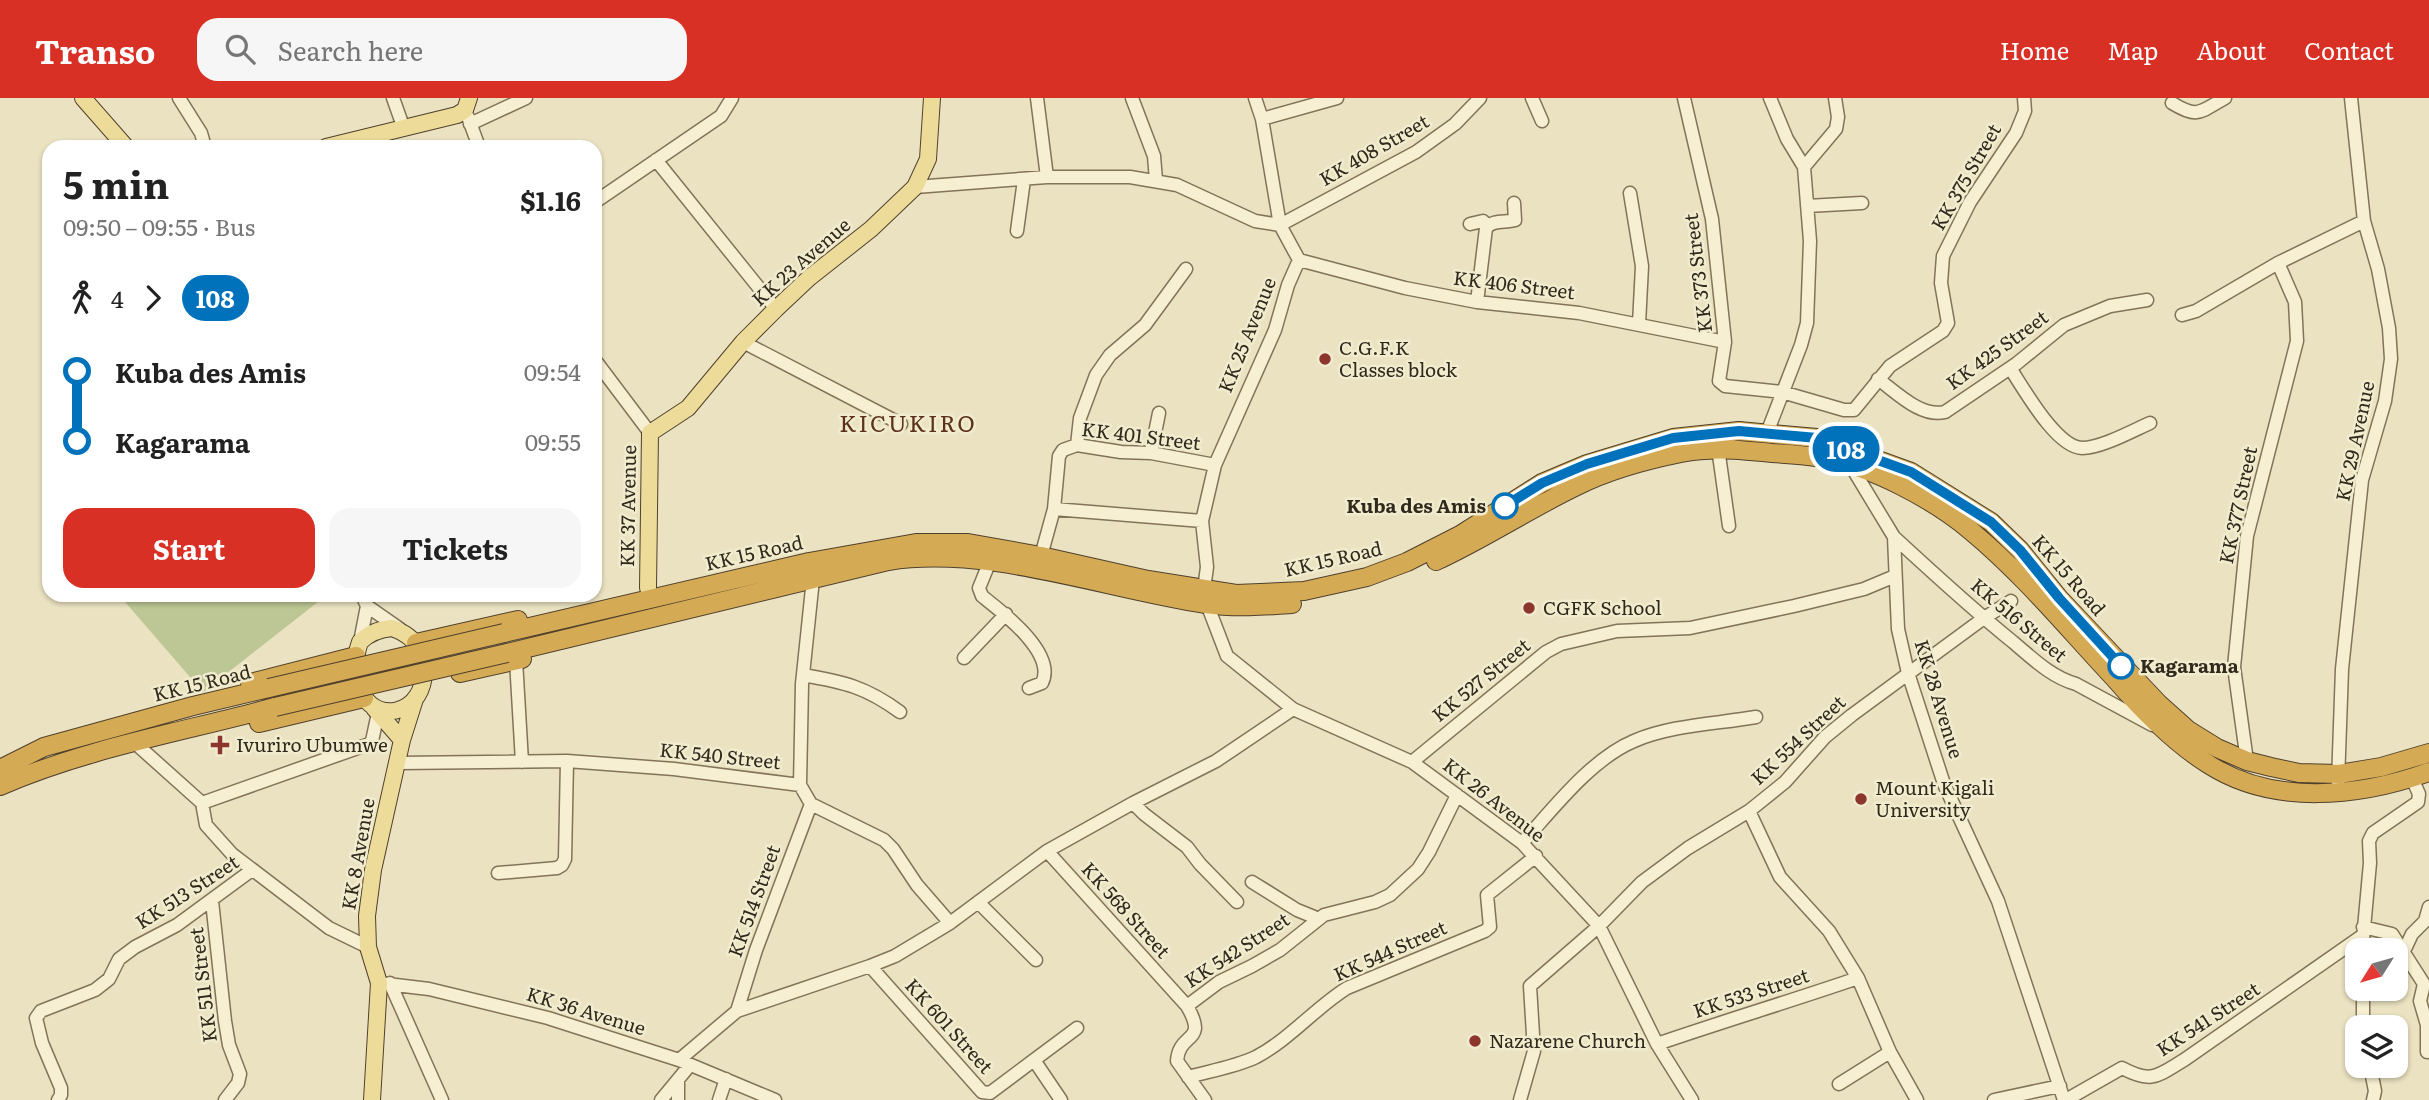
<!DOCTYPE html>
<meta charset="utf-8">
<style>
:root{--surface:#fff;--page:#f6f6f6;--text:#222;--muted:#767676;--accent:#d93025}
body{margin:0;font-family:Literata,serif;background:var(--page);color:var(--text);height:100vh;display:flex;flex-direction:column;font-size:26px;white-space:nowrap}
*{box-sizing:border-box;margin:0}
p{font-size:23px;color:var(--muted)}
.icon{flex:none;width:38px;height:38px;fill:none;stroke:currentColor;stroke-width:2;stroke-linecap:round;stroke-linejoin:round}
.map{position:relative;flex:1;overflow:hidden}
.details{position:absolute;left:42px;top:42px;width:560px;height:462px;display:flex;flex-direction:column;background:var(--surface);border-radius:21px;box-shadow:0 2px 5px #0004}
.details>*{flex:none}
.badge{padding:0 14px;border-radius:23px;font-size:24px;line-height:46px}
.needle{width:46px;rotate:233deg}
.tools{position:absolute;left:2345px;top:840px;display:grid;gap:14px}
.tools a{display:grid;place-items:center;width:63px;height:63px;border-radius:14px;background:var(--surface);box-shadow:0 2px 5px #0004;font-size:35px}
.map>.badge{position:absolute;translate:-50% -50%;box-shadow:0 0 0 4px #fff}
.legs{display:flex;align-items:center;gap:10px;height:77px;padding:0 21px;font-size:23px}
.legs p{margin-inline-start:auto}
.overview{display:flex;align-items:center;justify-content:space-between;height:119px;padding:0 21px}
h1{font-size:38px;font-weight:700;line-height:52px}
.action{display:flex;gap:14px;margin-top:auto;padding:14px 21px}
.action a{flex:1;height:80px;border-radius:21px;background:var(--accent);color:#fff;font-size:28px;font-weight:700;line-height:80px;text-align:center}
.action a+a{background:var(--page);color:var(--text)}
ul{padding:0 21px;list-style:none}
li{display:flex;align-items:center;gap:24px;height:70px;font-size:26px}
li i{display:grid;place-items:center;width:10px;height:100%;margin:0 9px;background:currentColor}
li i::after{content:'';width:18px;height:18px;margin:-9px;border:5px solid;border-radius:50%;background:var(--surface)}
li p{margin-inline-start:auto}
li:first-child i{background:linear-gradient(#0000 50%,currentColor 0)}
li:last-child i{background:linear-gradient(currentColor 50%,#0000 0)}
header{display:flex;align-items:center;gap:42px;box-sizing:border-box;height:98px;padding:0 35px;background:var(--accent);color:#fff}
header strong{font-size:33px}
nav{display:flex;gap:38px;margin-inline-start:auto;font-size:24px}
.search{width:490px;height:63px;background:var(--page);display:flex;align-items:center;gap:18px;box-sizing:border-box;padding:0 24px;border-radius:21px;color:var(--muted);font-size:26px}
.map>svg:first-child{display:block}
.green{fill:#bcc795}
.lines{fill:none;stroke-linecap:round;stroke-linejoin:round}
.minor-casing{stroke:#827359;stroke-width:15}
.major-casing{stroke:#50412d;stroke-width:18}
.highway-casing{stroke:#50412d;stroke-width:20}
.minor{stroke:#f6efd2;stroke-width:12}
.major{stroke:#ecdb99;stroke-width:16}
.highway{stroke:#d5aa55;stroke-width:18}
.highway-bridge-casing{stroke:#50412d;stroke-width:20;stroke-linecap:butt}
.highway-bridge{stroke:#d5aa55;stroke-width:18}
.line-1-casing{stroke:#fff;stroke-width:16}
.line-1{stroke:#0072bc;stroke-width:10}
.poi-dot{fill:#8d362d;stroke:#f2eccf;stroke-width:2.5}
.stop-1-dot{fill:#fff;stroke:#0072bc;stroke-width:3.5}
.labels{text-anchor:middle;stroke-width:5;stroke-linejoin:round;paint-order:stroke}
.street-label{font-size:19px;fill:#32291d;stroke:#f2eccf}
.poi-label{font-size:19px;fill:#32291d;stroke:#f2eccf;text-anchor:start}
.stop-label{font-size:19px;font-weight:bold;fill:#32291d;stroke:#f2eccf;text-anchor:end}
.quarter-label{font-size:23px;letter-spacing:2px;fill:#5c321f;stroke:#f2eccf}
</style>
<header>
<strong>Transo</strong>
<div class="search"><svg class="icon" aria-label="search" viewBox="0 0 24 24"><circle cx="10" cy="10" r="6"/><path d="M15 15l6 6"/></svg>Search here</div>
<nav><a>Home</a><a>Map</a><a>About</a><a>Contact</a></nav>
</header>
<div class="map">
<svg width="2429" height="1002" viewBox="0 0 2429 1002">
<rect width="100%" height="100%" fill="#eae2c0"/>
<path class="green" d="M 119,497 L 320,497 L 323,500 L 203,594 Z"/>
<g class="lines">
<defs>
<path id="minor" d="M 179,0 L 201,35 L 205,49
M 393,0 L 404,31
M 1037,0 L 1047,79
M 1132,0 L 1154,58 L 1156,82
M 1532,0 L 1542,23
M 1684,0 L 1712,121 L 1725,244 L 1719,283 L 1725,288 L 1782,294 L 1844,312 L 1854,312 L 1890,268 L 1943,233 L 1948,225 L 1941,185 L 1943,158 L 1970,104 L 2016,35 L 2025,13 L 2024,0
M 1770,0 L 1787,41 L 1804,69
M 2172,5 C 2198,21 2200,14 2225,0
M 468,19 L 479,49
M 1262,21 L 1337,0
M 470,26 L 526,0
M 656,62 L 776,211
M 915,89 L 1047,79 L 1130,79 L 1177,87 L 1255,123 L 1280,127 L 1416,54 L 1455,26 L 1480,0
M 1630,95 L 1642,168 L 1639,226
M 595,104 L 721,18 L 732,0
M 1807,108 L 1862,105
M 1470,126 L 1483,123 L 1487,128
M 1017,133 L 1024,82
M 1299,162 L 1405,190 L 1477,204 L 1579,215 L 1725,244
M 1477,204 L 1486,130 C 1494,121 1505,125 1515,122 L 1514,105
M 2182,217 L 2196,213 L 2278,165 L 2364,123
M 743,244 L 901,326
M 595,262 L 650,335
M 2010,270 C 2024,291 2056,349 2082,350 C 2101,350 2132,333 2150,325
M 1878,281 C 1896,294 1921,320 1945,314 L 2016,266 L 2064,227 L 2110,208 L 2147,202
M 1767,335 L 1801,247 L 1807,225 L 1810,143 L 1804,69 L 1836,31 L 1838,19 L 1835,0
M 1077,347 L 1080,320 L 1096,277 L 1110,257 L 1145,227 L 1186,171
M 1718,350 L 1729,428
M 1151,355 L 1159,315
M 1851,368 L 1894,439 L 1898,531 L 1908,575 L 1944,686 L 1998,803 L 2064,1002
M 1054,411 L 1202,423
M 1894,439 C 1933,475 1972,511 2013,544 C 2032,560 2051,579 2076,586 L 2152,627
M 1041,458 L 1054,411 L 1059,358 L 1063,352 L 1077,347 L 1121,354 L 1151,355 L 1215,367
M 990,463 L 979,490 L 982,498 C 1002,514 1057,555 1042,585 L 1029,590
M 1204,491 L 1207,469 L 1202,423 L 1215,367 L 1275,232 L 1288,187 L 1299,162 L 1280,127 L 1262,21 L 1255,0
M 362,497 L 367,508 L 400,531
M 1207,506 L 1227,558 L 1293,611 L 1412,664 L 1522,745 L 1599,828 L 1657,946 L 1692,1002
M 360,544 L 367,508
M 964,560 L 1006,516
M 516,562 L 522,664
M 803,577 C 844,584 866,589 900,614
M 135,645 L 202,705 L 369,646 L 372,643 L 378,615
M 2247,663 L 2234,569 L 2247,438 L 2297,243 L 2295,204 L 2278,165
M 1412,664 L 1546,554 L 1561,546 L 1617,533 L 1690,530 L 1794,508 L 1864,491 L 1895,478
M 398,665 L 567,663 L 674,671 L 800,687 L 811,706 L 884,742 L 893,751 L 917,787 L 950,825 L 1047,753 L 1133,705 L 1216,663 L 1293,611
M 2338,684 L 2342,571 L 2362,382 L 2385,303 L 2391,261 L 2389,230 L 2378,171 L 2364,123 L 2351,0
M 800,687 L 802,586 L 813,481
M 202,705 L 206,727 L 232,756 L 329,830 L 368,849
M 1133,705 L 1144,716 L 1187,749 L 1200,766 L 1237,804
M 1522,745 C 1553,711 1591,661 1634,643 C 1671,627 1716,626 1756,619
M 1047,753 L 1187,908 C 1209,946 1179,933 1177,963 L 1205,1002
M 498,775 L 557,770 L 562,767 L 565,761 L 567,663
M 1252,784 L 1297,812 L 1319,821
M 212,803 L 225,923 L 229,947 L 240,976 L 238,985 L 225,1002
M 978,804 L 1036,862
M 2363,829 L 2392,836 L 2424,886 L 2420,903 L 2427,927 L 2427,954
M 2362,852 L 2370,765 L 2369,743 L 2373,735 L 2418,704 L 2419,696 L 2412,680
M 2404,853 L 2412,836 L 2425,823 L 2429,809
M 870,868 L 895,858 L 950,825
M 379,885 L 429,891 L 548,920 L 679,962 L 775,1002
M 390,885 L 442,1002
M 2363,891 L 2363,929
M 1187,908 L 1219,884 L 1252,868 L 1280,852 L 1324,817 L 1375,804 L 1390,797 L 1418,771 L 1429,754 L 1457,697
M 737,913 L 756,852 L 811,706
M 1657,946 C 1724,923 1791,903 1858,880
M 679,962 L 737,913 L 870,868 L 982,994 L 990,995 L 1034,962 L 1061,1002
M 1034,962 L 1077,930
M 2370,968 L 2375,993 L 2373,1002
M 1188,979 C 1210,973 1235,969 1256,959 C 1290,941 1315,910 1347,890 L 1485,833 L 1490,829 L 1487,797 L 1536,758
M 678,982 L 678,1002
M 1839,986 L 1890,954
M 58,1002 L 61,997 L 61,990 L 42,945 L 36,920 L 41,913 L 95,892 L 109,881 L 119,861 L 135,849 L 177,827 L 252,772
M 661,1002 L 690,967
M 719,1002 L 726,981
M 1520,1002 L 1534,953 L 1530,888 L 1599,828 L 1642,784 L 1688,750 L 1749,713
M 1917,1002 L 1890,954 L 1858,880 L 1829,833 L 1780,779 L 1749,713 L 1785,684 L 1825,639 L 1852,617 L 1984,520 L 2011,503
M 1994,1002 L 2060,988
M 2066,1002 L 2122,970 C 2152,986 2157,978 2184,962 L 2362,838"/>
<path id="major" d="M 83,0 L 126,49
M 326,49 L 457,17 L 465,12 L 469,0
M 648,490 L 650,335 L 688,310 L 743,244 L 776,211 L 809,180 L 871,131 L 915,89 L 928,61 L 932,0
M 392,530 C 409,536 419,545 423,564 C 432,620 363,634 356,576 C 355,565 356,555 360,544 C 369,535 379,531 392,530 Z
M 374,610 L 402,642
M 372,1002 L 379,885 L 368,849 L 367,818 L 373,772 L 402,642 L 415,601"/>
<path id="highway" d="M 1436,463 C 1484,441 1529,411 1577,388 C 1609,372 1646,362 1681,355 C 1712,349 1741,352 1772,355 C 1789,356 1806,357 1823,360 C 1872,369 1933,401 1971,433 C 2024,477 2068,531 2115,581 C 2142,612 2173,644 2208,666 C 2273,708 2359,699 2429,674
M 504,535 L 809,464 L 916,445 L 968,445 L 1041,458 L 1148,482 L 1236,496 L 1304,493 L 1367,479 L 1407,464 L 1460,437 L 1542,385 L 1587,366 L 1673,340 L 1739,333 L 1817,340 L 1911,374 L 1991,424 L 2020,452 L 2059,500 L 2159,606 L 2188,632 L 2217,650 L 2247,663 L 2271,669 L 2299,675 L 2339,676 L 2381,669 L 2429,655
M 416,545 L 518,522
M 507,555 L 888,463 C 989,447 1105,491 1206,506 C 1234,510 1264,508 1292,506
M 460,575 L 522,561
M 250,585 L 356,558
M 259,625 L 364,600
M 0,671 L 44,649 L 193,608 L 269,590
M 0,688 C 87,650 183,634 275,609"/>
</defs>
<use href="#minor" class="minor-casing"/>
<use href="#major" class="major-casing"/>
<use href="#highway" class="highway-casing"/>
<use href="#minor" class="minor"/>
<use href="#major" class="major"/>
<use href="#highway" class="highway"/>
<defs>
<path id="highway-bridge" d="M 269,590 L 504,535
M 275,609 L 507,555"/>
</defs>
<use href="#highway-bridge" class="highway-bridge-casing"/>
<use href="#highway-bridge" class="highway-bridge"/>
</g>
<g class="lines">
<defs>
<path id="line-1" d="M 1505,408 L 1542,385 L 1587,366 L 1673,340 L 1739,333 L 1817,340 L 1911,374 L 1991,424 L 2020,452 L 2059,500 L 2121,568"/>
</defs>
<use href="#line-1" class="line-1-casing"/>
<use href="#line-1" class="line-1"/>
</g>
<g class="poi-dot">
<circle cx="1325" cy="261" r="7"/>
<circle cx="1529" cy="510" r="7"/>
<path d="M216.5 636.5h7v7h7v7h-7v7h-7v-7h-7v-7h7z"/>
<circle cx="1861" cy="701" r="7"/>
<circle cx="1475" cy="943" r="7"/>
</g>
<g class="stop-1-dot">
<circle cx="1505" cy="408" r="12"/>
<circle cx="2121" cy="568" r="12"/>
</g>
<g class="labels">
<g class="street-label">
<text transform="translate(1374 52) rotate(-30)" y="7">KK 408 Street</text>
<text transform="translate(1966 79) rotate(-60)" y="7">KK 375 Street</text>
<text transform="translate(801 164) rotate(-41)" y="7">KK 23 Avenue</text>
<text transform="translate(1698 175) rotate(-97)" y="7">KK 373 Street</text>
<text transform="translate(1514 187) rotate(7)" y="7">KK 406 Street</text>
<text transform="translate(1247 237) rotate(-68)" y="7">KK 25 Avenue</text>
<text transform="translate(1997 252) rotate(-36)" y="7">KK 425 Street</text>
<text transform="translate(1141 338) rotate(7)" y="7">KK 401 Street</text>
<text transform="translate(2355 343) rotate(-78)" y="7">KK 29 Avenue</text>
<text transform="translate(2238 407) rotate(-78)" y="7">KK 377 Street</text>
<text transform="translate(628 408) rotate(-89)" y="7">KK 37 Avenue</text>
<text transform="translate(754 455) rotate(-13)" y="7">KK 15 Road</text>
<text transform="translate(1333 461) rotate(-13)" y="7">KK 15 Road</text>
<text transform="translate(2069 477) rotate(49)" y="7">KK 15 Road</text>
<text transform="translate(2019 522) rotate(40)" y="7">KK 516 Street</text>
<text transform="translate(1481 582) rotate(-39)" y="7">KK 527 Street</text>
<text transform="translate(202 585) rotate(-14)" y="7">KK 15 Road</text>
<text transform="translate(1939 601) rotate(73)" y="7">KK 28 Avenue</text>
<text transform="translate(1798 642) rotate(-43)" y="7">KK 554 Street</text>
<text transform="translate(720 658) rotate(6)" y="7">KK 540 Street</text>
<text transform="translate(1494 702) rotate(38)" y="7">KK 26 Avenue</text>
<text transform="translate(358 756) rotate(-80)" y="7">KK 8 Avenue</text>
<text transform="translate(187 794) rotate(-33)" y="7">KK 513 Street</text>
<text transform="translate(754 803) rotate(-70)" y="7">KK 514 Street</text>
<text transform="translate(1126 812) rotate(48)" y="7">KK 568 Street</text>
<text transform="translate(1237 852) rotate(-33)" y="7">KK 542 Street</text>
<text transform="translate(1390 853) rotate(-24)" y="7">KK 544 Street</text>
<text transform="translate(203 887) rotate(-97)" y="7">KK 511 Street</text>
<text transform="translate(1751 895) rotate(-18)" y="7">KK 533 Street</text>
<text transform="translate(586 913) rotate(17)" y="7">KK 36 Avenue</text>
<text transform="translate(2208 921) rotate(-33)" y="7">KK 541 Street</text>
<text transform="translate(949 928) rotate(48)" y="7">KK 601 Street</text>
</g>
<g class="poi-label">
<text x="1339" y="257">C.G.F.K<tspan x="1339" dy="22">Classes block</tspan></text>
<text x="1543" y="517">CGFK School</text>
<text x="236" y="654">Ivuriro Ubumwe</text>
<text x="1875" y="697">Mount Kigali<tspan x="1875" dy="22">University</tspan></text>
<text x="1489" y="950">Nazarene Church</text>
</g>
<g class="stop-label">
<text x="1486" y="415">Kuba des Amis</text>
<text x="2140" y="575" text-anchor="start">Kagarama</text>
</g>
<g class="quarter-label">
<text x="908" y="334">KICUKIRO</text>
</g>
</g>
</svg>
<div class="tools">
<a><svg class="needle" viewBox="-14 -14 28 28"><path d="M0-13l5 13h-10z" fill="#e53935"/><path d="M0 13l5-13h-10z" fill="#767676"/></svg></a>
<a><svg class="icon" aria-label="layers" viewBox="0 0 24 24"><path d="M12 4l9 5-9 5-9-5zM3 14l9 5 9-5"/></svg></a>
</div>
<b class="badge" style="left:1846px;top:351px;background:#0072bc;color:#fff">108</b>
<section class="details">
<div class="overview"><div><h1>5 min</h1><p>09:50 – 09:55 · Bus</p></div><b>$1.16</b></div>
<div class="legs"><svg class="icon" aria-label="walk" viewBox="0 0 24 24"><circle cx="13" cy="4" r="2"/><path d="M13 8l-2 6 4 7M11 14l-3 7M7 12l3-4h3l4 4"/></svg>4<svg class="icon" aria-label="forward" viewBox="0 0 24 24"><path d="M9 5l7 7-7 7"/></svg><b class="badge" style="background:#0072bc;color:#fff">108</b></div>
<ul>
<li><i style="color:#0072bc"></i><b>Kuba des Amis</b><p>09:54</p></li>
<li><i style="color:#0072bc"></i><b>Kagarama</b><p>09:55</p></li>
</ul>
<div class="action"><a>Start</a><a>Tickets</a></div>
</section>
</div>
